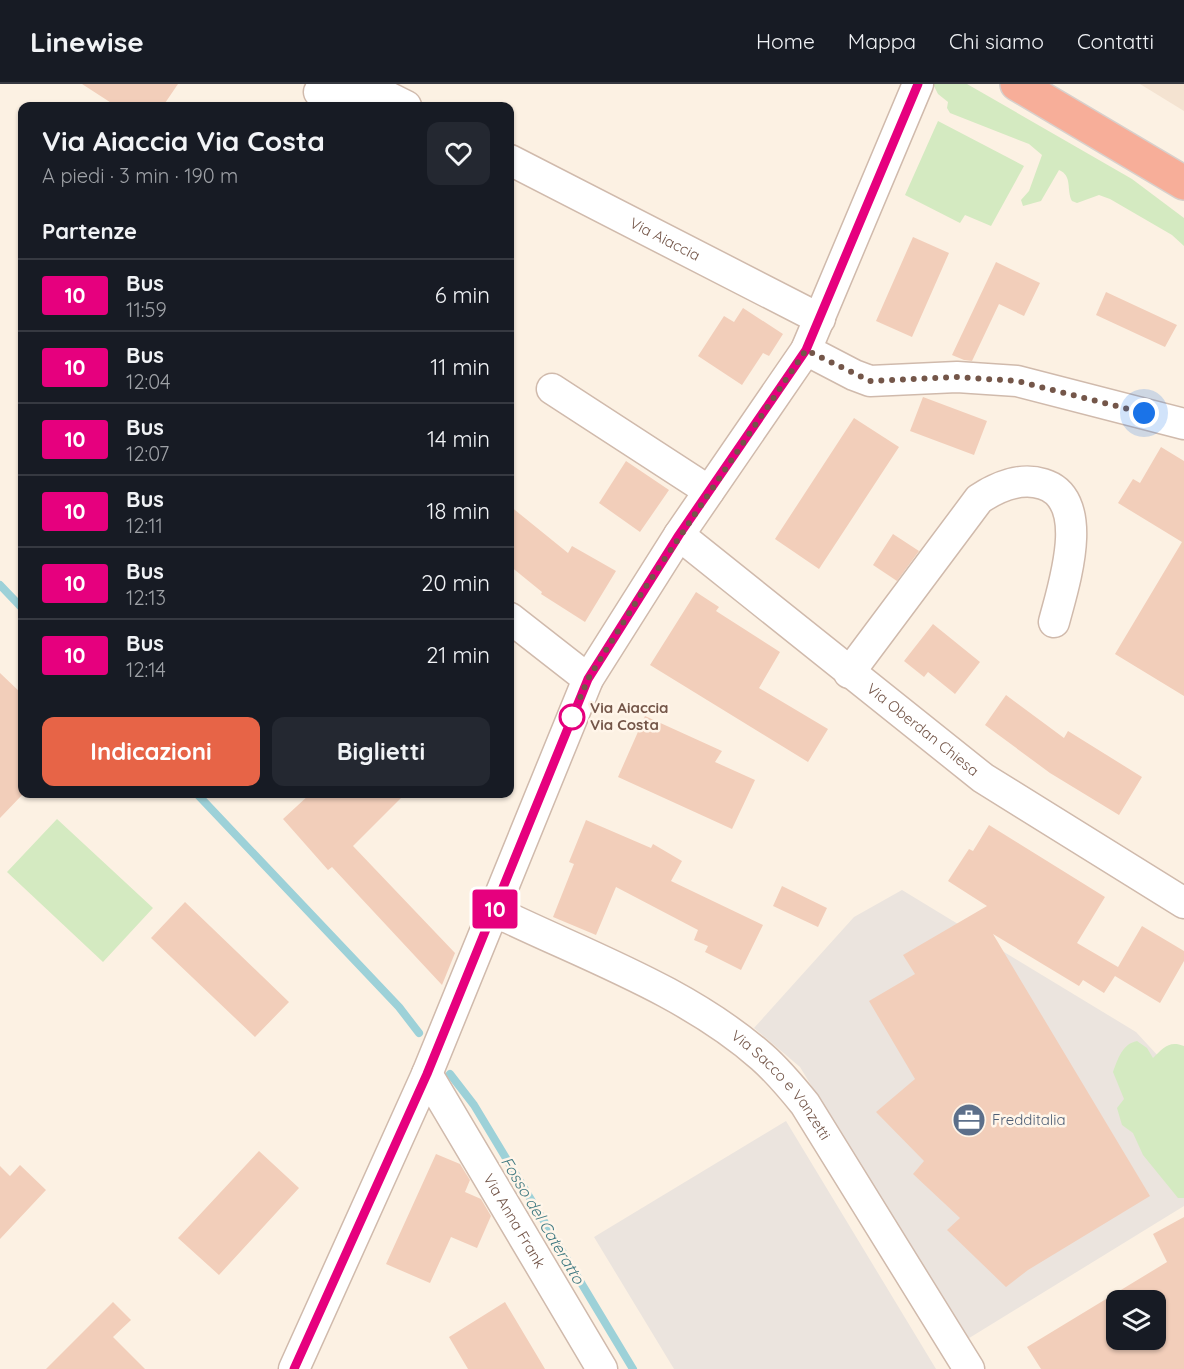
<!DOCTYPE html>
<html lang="it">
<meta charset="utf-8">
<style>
:root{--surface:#171b24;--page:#242831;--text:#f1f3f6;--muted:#9ea1a6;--line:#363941;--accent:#e76447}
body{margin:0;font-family:Quicksand,sans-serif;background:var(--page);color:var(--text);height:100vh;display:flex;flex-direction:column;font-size:22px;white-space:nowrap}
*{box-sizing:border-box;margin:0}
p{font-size:20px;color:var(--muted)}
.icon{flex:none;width:33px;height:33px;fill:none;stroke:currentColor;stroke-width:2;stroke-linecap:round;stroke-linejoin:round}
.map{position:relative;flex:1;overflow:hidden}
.details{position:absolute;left:18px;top:18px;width:496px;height:696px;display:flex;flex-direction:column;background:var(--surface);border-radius:12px;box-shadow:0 2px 4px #0004}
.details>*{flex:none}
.badge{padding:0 12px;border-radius:4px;font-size:21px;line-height:39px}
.controls{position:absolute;left:1106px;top:1206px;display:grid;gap:12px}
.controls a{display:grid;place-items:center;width:60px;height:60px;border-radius:12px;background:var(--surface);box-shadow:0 2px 4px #0004;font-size:30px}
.you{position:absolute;width:30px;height:30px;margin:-15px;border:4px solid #fff;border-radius:50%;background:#1a73e8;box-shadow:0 0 0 9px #1a73e833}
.map>.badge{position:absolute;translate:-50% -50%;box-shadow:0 0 0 3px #fff}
h2{padding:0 24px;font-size:22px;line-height:54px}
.round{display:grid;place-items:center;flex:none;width:63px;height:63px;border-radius:12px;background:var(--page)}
.head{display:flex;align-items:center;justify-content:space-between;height:102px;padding:0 24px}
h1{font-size:28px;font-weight:700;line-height:45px}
.primary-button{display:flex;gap:12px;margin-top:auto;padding:12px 24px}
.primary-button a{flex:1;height:69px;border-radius:12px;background:var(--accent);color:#fff;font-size:24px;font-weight:700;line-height:69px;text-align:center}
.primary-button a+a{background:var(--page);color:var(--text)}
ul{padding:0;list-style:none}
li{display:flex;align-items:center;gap:18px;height:72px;padding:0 24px;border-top:2px solid var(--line)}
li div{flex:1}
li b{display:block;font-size:22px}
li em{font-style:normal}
li .badge{min-width:66px;font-weight:700;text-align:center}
header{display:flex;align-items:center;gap:36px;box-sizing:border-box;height:84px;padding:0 30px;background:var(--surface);border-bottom:2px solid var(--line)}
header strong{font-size:28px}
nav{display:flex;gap:33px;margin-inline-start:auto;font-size:21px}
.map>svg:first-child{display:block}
.residential{fill:#f4e3d1}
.industrial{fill:#ebe4de}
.green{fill:#d4eac1}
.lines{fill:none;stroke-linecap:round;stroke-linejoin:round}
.stream{stroke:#9dd1d8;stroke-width:8}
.building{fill:#f2ceba;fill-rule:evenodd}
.minor-casing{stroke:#d0baac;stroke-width:33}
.highway-casing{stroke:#d8d0cc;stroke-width:36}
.minor{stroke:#fff;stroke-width:30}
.highway{stroke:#f7ae99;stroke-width:33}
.line-casing{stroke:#fff;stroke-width:14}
.line{stroke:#e6007e;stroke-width:9}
.walk{stroke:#745649;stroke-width:6;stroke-dasharray:0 10.8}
.stop-dot{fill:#fff;stroke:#e6007e;stroke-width:3}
.labels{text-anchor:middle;stroke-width:5;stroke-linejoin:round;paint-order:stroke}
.street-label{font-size:15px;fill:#745649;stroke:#fff5e9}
.stop-label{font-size:15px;font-weight:bold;fill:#745649;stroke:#fff5e9;text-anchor:start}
.service-label{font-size:15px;fill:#4e5e75;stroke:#fff5e9;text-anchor:start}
.water-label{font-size:16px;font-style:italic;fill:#3f7981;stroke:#fff5e9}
</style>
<header>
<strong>Linewise</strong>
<nav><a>Home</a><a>Mappa</a><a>Chi siamo</a><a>Contatti</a></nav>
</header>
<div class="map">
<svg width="1184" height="1285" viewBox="0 0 1184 1285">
<rect width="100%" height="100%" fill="#fcf1e3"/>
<path class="residential" d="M 1140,0 L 1184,0 L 1184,27 Z"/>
<path class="industrial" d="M 902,806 L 1136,948 L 1184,1000 L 1184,1122 L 966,1256 L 800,983 L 754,944 L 854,833 Z
M 786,1037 L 936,1285 L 674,1285 L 594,1153 Z"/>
<path class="green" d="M 933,0 L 967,0 L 1132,95 L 1184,134 L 1184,162 L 1172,151 L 1110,115 L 1099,111 L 1077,119 L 1072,117 C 1066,106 1073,92 1059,86 L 1041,117 L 1023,122 L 1021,116 L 1029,107 L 1042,71 L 1029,60 L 950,29 L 947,24 L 948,18 L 938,10 Z
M 938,37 L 1024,82 L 991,142 L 965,131 L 960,139 L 905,111 Z
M 57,735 L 153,824 L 103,878 L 7,788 Z
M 1137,957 L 1147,964 L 1153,974 C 1163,964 1169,956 1184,962 L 1184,1114 L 1178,1114 L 1143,1071 L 1133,1049 L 1122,1041 L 1117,1024 L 1124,1015 L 1113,988 C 1118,975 1122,960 1137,957 Z"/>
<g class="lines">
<path class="stream" d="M 0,501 L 22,524
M 197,710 L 399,923 L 419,949
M 450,990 L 474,1021 L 633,1285"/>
</g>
<path class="building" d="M 82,0 L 178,0 L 163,22 L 116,22 Z
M 913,153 L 949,169 L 912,253 L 876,237 Z
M 996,178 L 1040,199 L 1024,232 L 999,220 L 972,277 L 964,276 L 952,271 Z
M 1106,208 L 1177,241 L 1165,263 L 1096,231 Z
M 743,224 L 783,250 L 769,272 L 763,269 L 742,301 L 698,272 L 724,232 L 734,238 Z
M 923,313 L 987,337 L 974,371 L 910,347 Z
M 854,334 L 899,363 L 819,485 L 775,455 Z
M 1161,363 L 1184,377 L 1184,612 L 1115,570 L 1182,458 L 1118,419 L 1133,395 L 1140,399 Z
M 626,377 L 669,406 L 640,448 L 599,419 Z
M 510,422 L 568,469 L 572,462 L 616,487 L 585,538 L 541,510 L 542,508 L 510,482 Z
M 893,450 L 919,467 L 897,497 L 873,481 Z
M 696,508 L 719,523 L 716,527 L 780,568 L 759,604 L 828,645 L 808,678 L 650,581 Z
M 933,540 L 980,578 L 955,610 L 928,588 L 924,593 L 904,577 Z
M 0,589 L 22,610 L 23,710 L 0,734 Z
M 1006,611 L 1064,654 L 1068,647 L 1142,693 L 1119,731 L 1050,689 L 985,641 Z
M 645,632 L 722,667 L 715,678 L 755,696 L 732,745 L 618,693 Z
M 310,710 L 405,710 L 353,762 L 455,869 L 442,901 L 332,783 L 328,786 L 283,735 Z
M 586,736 L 651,764 L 653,760 L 682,777 L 671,797 L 763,841 L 741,886 L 705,868 L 708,862 L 694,856 L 698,846 L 616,803 L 596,851 L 553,833 L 574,780 L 569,778 Z
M 989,741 L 1105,813 L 1077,859 L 1118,883 L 1142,842 L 1184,867 L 1184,877 L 1160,919 L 1115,892 L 1104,909 L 1083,896 L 1079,902 L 993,850 L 1150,1112 L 1028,1186 L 1006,1203 L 947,1146 L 960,1134 L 913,1090 L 924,1077 L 876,1028 L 915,995 L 869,917 L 915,890 L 903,871 L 987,822 L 948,797 L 969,765 L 973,767 Z
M 782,802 L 827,824 L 818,843 L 773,822 Z
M 185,818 L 289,918 L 255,953 L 151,854 Z
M 259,1067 L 299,1104 L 219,1191 L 178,1154 Z
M 436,1070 L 460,1080 L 470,1096 L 465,1108 L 481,1115 L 491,1132 L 477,1164 L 451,1153 L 430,1199 L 386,1180 Z
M 20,1081 L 46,1106 L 0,1155 L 0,1082 L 10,1092 Z
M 1184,1133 L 1184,1285 L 1041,1285 L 1027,1263 L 1167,1178 L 1153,1150 ZM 1116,1216 L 1155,1216 L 1155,1256 L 1116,1256 Z
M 113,1218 L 131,1236 L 113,1253 L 145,1285 L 46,1285 Z
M 505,1218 L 545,1285 L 468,1285 L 449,1253 Z"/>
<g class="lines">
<defs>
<g id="minor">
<path d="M 319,8 L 376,7 L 406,22"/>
<path id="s1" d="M 510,76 L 820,235"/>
<path d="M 806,266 L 854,291 L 870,297 L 957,293 L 1017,297 L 1184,340"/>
<path d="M 552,305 L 709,407"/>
<path id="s2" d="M 679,451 L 983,694 L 1184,819"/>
<path d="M 510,534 L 588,595"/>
<path d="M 849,589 L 979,415 C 997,403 1021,393 1043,400 C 1093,415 1063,503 1054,538"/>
<path id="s3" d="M 494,827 C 584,871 686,906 762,973 C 778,987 792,1004 805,1020 L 969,1285"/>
<path id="s4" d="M 427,990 L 602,1285"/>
<path d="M 294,1285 L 427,990 L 588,595 L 679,451 L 806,266 L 918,0"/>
</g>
<path id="highway" d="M 1017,0 L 1184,99"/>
</defs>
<use href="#minor" class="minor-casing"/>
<use href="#highway" class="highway-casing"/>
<use href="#minor" class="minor"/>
<use href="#highway" class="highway"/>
</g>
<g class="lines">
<defs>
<path id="line" d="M 294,1285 L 427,990 L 588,595 L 679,451 L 806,266 L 918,0"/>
</defs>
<use href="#line" class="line-casing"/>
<use href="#line" class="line"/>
<path class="walk" d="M 572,633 L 588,595 L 643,507 L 806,266 L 870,297 L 957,293 L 1017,297 L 1144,329"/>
</g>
<defs>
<symbol id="office-disc" viewBox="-11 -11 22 22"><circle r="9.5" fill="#5c6f8a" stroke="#fff5e9"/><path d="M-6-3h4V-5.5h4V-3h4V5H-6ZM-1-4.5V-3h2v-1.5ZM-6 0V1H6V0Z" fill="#fff"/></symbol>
</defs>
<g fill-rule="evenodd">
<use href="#office-disc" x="950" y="1017" width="38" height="38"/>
</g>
<circle class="stop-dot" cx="572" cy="633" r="12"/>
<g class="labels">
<g class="street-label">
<text dy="5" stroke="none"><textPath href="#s1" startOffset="174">Via Aiaccia</textPath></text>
<text dy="5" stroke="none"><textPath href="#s2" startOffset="312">Via Oberdan Chiesa</textPath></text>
<text dy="5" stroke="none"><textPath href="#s3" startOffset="340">Via Sacco e Vanzetti</textPath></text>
<text dy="5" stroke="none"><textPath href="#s4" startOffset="171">Via Anna Frank</textPath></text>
</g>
<g class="stop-label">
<text x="590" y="629">Via Aiaccia<tspan x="590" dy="17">Via Costa</tspan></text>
</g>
<g class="service-label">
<text x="992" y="1041">Fredditalia</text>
</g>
<g class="water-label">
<text transform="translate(543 1136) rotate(59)" y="6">Fosso del Cateratto</text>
</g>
</g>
</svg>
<div class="controls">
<a><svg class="icon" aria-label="layers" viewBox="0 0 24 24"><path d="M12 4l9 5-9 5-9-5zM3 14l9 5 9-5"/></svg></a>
</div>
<div class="you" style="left:1144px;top:329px"></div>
<b class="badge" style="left:495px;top:825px;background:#e6007e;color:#fff">10</b>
<section class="details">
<div class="head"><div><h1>Via Aiaccia Via Costa</h1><p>A piedi · 3 min · 190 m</p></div><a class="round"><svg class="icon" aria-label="heart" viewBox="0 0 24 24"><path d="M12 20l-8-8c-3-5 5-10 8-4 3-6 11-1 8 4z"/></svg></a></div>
<h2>Partenze</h2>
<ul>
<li><span class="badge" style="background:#e6007e;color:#fff">10</span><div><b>Bus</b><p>11:59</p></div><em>6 min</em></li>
<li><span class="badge" style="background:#e6007e;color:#fff">10</span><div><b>Bus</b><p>12:04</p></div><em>11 min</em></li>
<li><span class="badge" style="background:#e6007e;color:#fff">10</span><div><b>Bus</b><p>12:07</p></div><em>14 min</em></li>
<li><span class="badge" style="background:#e6007e;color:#fff">10</span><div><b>Bus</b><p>12:11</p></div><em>18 min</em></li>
<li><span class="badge" style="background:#e6007e;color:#fff">10</span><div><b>Bus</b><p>12:13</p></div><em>20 min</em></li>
<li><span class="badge" style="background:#e6007e;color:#fff">10</span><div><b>Bus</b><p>12:14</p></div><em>21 min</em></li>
</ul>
<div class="primary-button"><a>Indicazioni</a><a>Biglietti</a></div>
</section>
</div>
